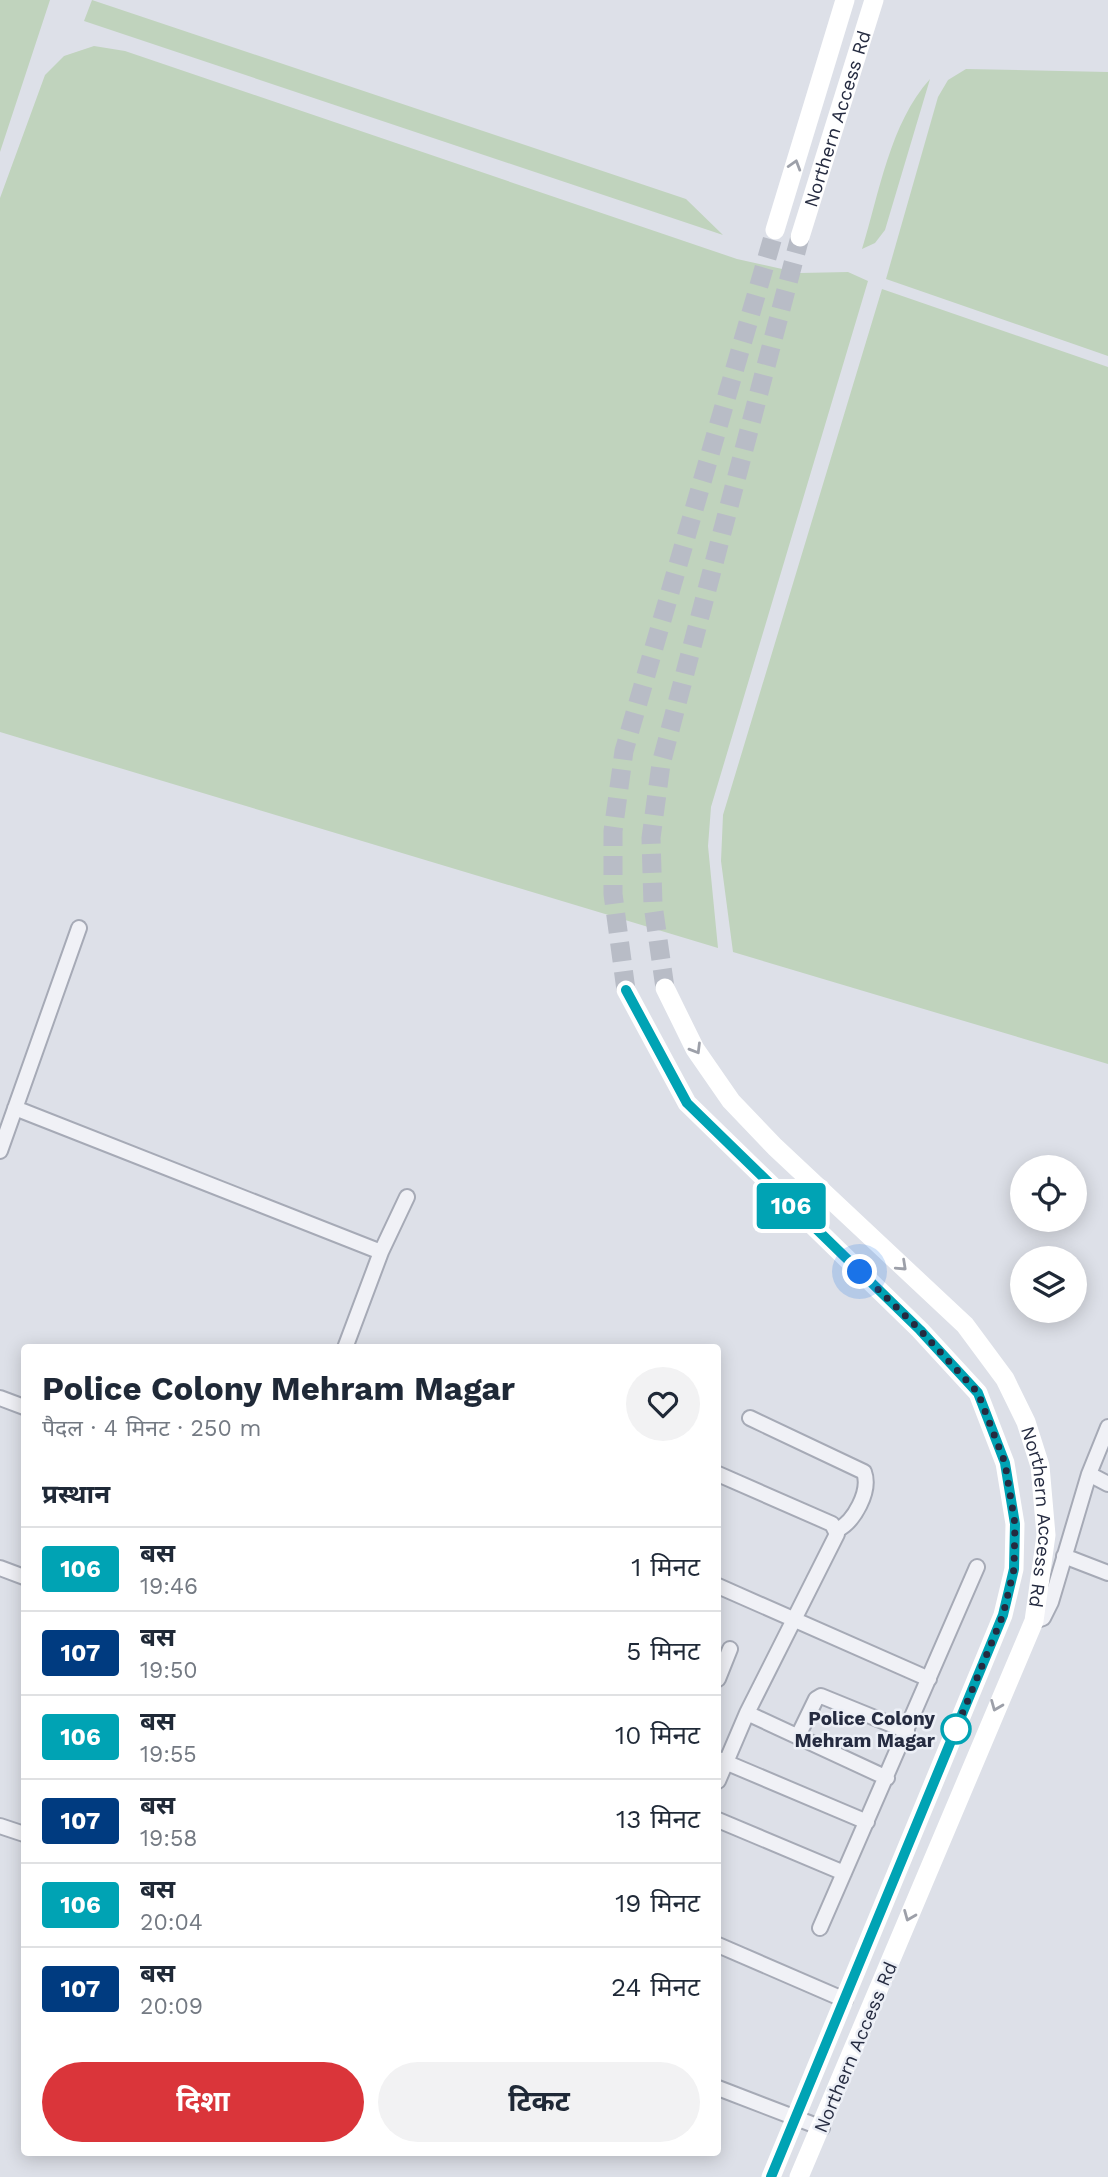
<!DOCTYPE html>
<html lang="hi">
<meta charset="utf-8">
<style>
:root{--surface:#fff;--page:#f2f2f3;--text:#1f2937;--muted:#747a83;--line:#e0e1e3;--accent:#da353a}
body{margin:0;font-family:"Work Sans","Noto Sans Devanagari",sans-serif;background:var(--page);color:var(--text);height:100vh;display:flex;flex-direction:column;font-size:26px;white-space:nowrap}
*{box-sizing:border-box;margin:0}
p{font-size:23px;color:var(--muted)}
.icon{flex:none;width:38px;height:38px;fill:none;stroke:currentColor;stroke-width:2;stroke-linecap:round;stroke-linejoin:round}
.map{position:relative;flex:1;overflow:hidden}
.side{position:absolute;left:21px;top:1344px;width:700px;height:812px;display:flex;flex-direction:column;background:var(--surface);border-radius:7px;box-shadow:0 4px 18px #0003}
.side>*{flex:none}
.badge{padding:0 14px;border-radius:5px;font-size:24px;line-height:46px}
.tools{position:absolute;left:1010px;top:1155px;display:grid;gap:14px}
.tools a{display:grid;place-items:center;width:77px;height:77px;border-radius:50%;background:var(--surface);box-shadow:0 4px 18px #0003;font-size:35px}
.you{position:absolute;width:35px;height:35px;margin:-18px;border:5px solid #fff;border-radius:50%;background:#1a73e8;box-shadow:0 0 0 10px #1a73e833}
.map>.badge{position:absolute;translate:-50% -50%;box-shadow:0 0 0 4px #fff}
h2{padding:0 21px;font-size:26px;line-height:63px}
.round{display:grid;place-items:center;flex:none;width:74px;height:74px;border-radius:37px;background:var(--page)}
.head{display:flex;align-items:center;justify-content:space-between;height:119px;padding:0 21px}
h1{font-size:33px;font-weight:700;line-height:52px}
.action{display:flex;gap:14px;margin-top:auto;padding:14px 21px}
.action a{flex:1;height:80px;border-radius:42px;background:var(--accent);color:#fff;font-size:28px;font-weight:700;line-height:80px;text-align:center}
.action a+a{background:var(--page);color:var(--text)}
ul{padding:0;list-style:none}
li{display:flex;align-items:center;gap:21px;height:84px;padding:0 21px;border-top:2px solid var(--line)}
li div{flex:1}
li b{display:block;font-size:26px}
li em{font-style:normal}
li .badge{min-width:77px;font-weight:700;text-align:center}
.map>svg:first-child{display:block}
.green{fill:#c0d3bd}
.lines{fill:none;stroke-linecap:round;stroke-linejoin:round}
.secondary-tunnel{stroke:#b8bcc6;stroke-width:19;stroke-dasharray:19 10;stroke-linecap:butt}
.street-casing{stroke:#a6aab6;stroke-width:18}
.street{stroke:#f0f1f6;stroke-width:14}
.secondary{stroke:#fff;stroke-width:19}
.oneway{stroke:#9da0a9}
.line-casing{stroke:#fff;stroke-width:16}
.line{stroke:#00a3b4;stroke-width:10}
.walk{stroke:#252b40;stroke-width:7;stroke-dasharray:0 12.6}
.stop-dot{fill:#fff;stroke:#00a3b4;stroke-width:3.5}
.labels{text-anchor:middle;stroke-width:5;stroke-linejoin:round;paint-order:stroke}
.street-label{font-size:19px;fill:#252b40;stroke:#eceff6}
.stop-label{font-size:19px;font-weight:bold;fill:#252b40;stroke:#eceff6;text-anchor:end}
</style>
<div class="map">
<svg width="1108" height="2177" viewBox="0 0 1108 2177">
<rect width="100%" height="100%" fill="#dde0e8"/>
<path class="green" d="M 0,0 L 50,0 L 0,152 Z
M 92,0 L 686,199 L 723,235 L 84,21 Z
M 94,46 L 125,51 L 737,259 L 800,273 L 848,272 L 868,281 L 711,807 L 708,846 L 718,948 L 0,732 L 0,198 L 45,75 L 64,56 Z
M 966,69 L 1108,72 L 1108,356 L 886,279 L 938,97 L 948,80 Z
M 930,79 L 885,230 L 875,243 L 862,249 C 879,194 890,123 930,79 Z
M 882,289 L 1108,367 L 1108,1064 L 733,952 L 721,861 L 723,815 Z"/>
<g class="lines">
<path class="secondary-tunnel" d="M 665,988 L 653,905 L 651,838 L 661,764 L 800,237
M 626,990 L 613,894 L 613,831 L 624,751 L 775,230"/>
<defs>
<path id="street" d="M 15,1108 L 381,1252
M 0,1151 L 79,928
M 345,1348 L 381,1252 L 407,1197
M 0,1398 L 24,1407
M 750,1418 L 864,1472 C 871,1491 854,1522 837,1530
M 718,1474 L 832,1524 L 837,1534 L 747,1713 L 718,1781
M 1089,1474 L 1108,1484
M 1064,1556 L 1108,1573
M 0,1568 L 24,1577
M 718,1586 L 929,1679
M 1034,1621 L 1043,1618 L 1051,1602 L 1089,1474 L 1108,1427
M 718,1679 L 730,1649
M 747,1713 L 887,1778
M 798,1736 L 816,1699 L 821,1696 L 907,1731
M 718,1759 L 867,1822
M 718,1820 L 844,1873
M 0,1826 L 24,1834
M 820,1928 L 977,1567
M 718,1945 L 845,2000
M 718,2088 L 822,2128"/>
</defs>
<use href="#street" class="street-casing"/>
<use href="#street" class="street"/>
<g class="secondary">
<path d="M 775,230 L 845,0"/>
<path id="s1" d="M 800,237 L 874,0"/>
<path id="s2" d="M 665,988 L 695,1049 L 731,1101 L 775,1147 L 965,1325 L 1005,1379 L 1026,1422 L 1040,1466 L 1046,1535 L 1034,1621 L 799,2177"/>
<path d="M 626,990 L 687,1103 L 920,1330 L 978,1393 L 1005,1463 L 1015,1524 L 1014,1569 L 1003,1615 L 771,2177"/>
</g>
</g>
<defs><path id="oneway-chevron" d="M-2-3.5L2.5 0L-2 3.5" fill="none" stroke-width="1.6" stroke-linecap="round" stroke-linejoin="round" transform="scale(1.75)"/></defs>
<g class="oneway">
<use href="#oneway-chevron" transform="translate(795 165) rotate(-73)"/>
<use href="#oneway-chevron" transform="translate(696 1049) rotate(59)"/>
<use href="#oneway-chevron" transform="translate(902 1266) rotate(43)"/>
<use href="#oneway-chevron" transform="translate(996 1706) rotate(112)"/>
<use href="#oneway-chevron" transform="translate(909 1916) rotate(112)"/>
</g>
<g class="lines">
<defs>
<path id="line" d="M 626,990 L 687,1103 L 920,1330 L 978,1393 L 1005,1463 L 1015,1524 L 1014,1569 L 1003,1615 L 771,2177"/>
</defs>
<use href="#line" class="line-casing"/>
<use href="#line" class="line"/>
<path class="walk" d="M 860,1272 L 920,1330 L 978,1393 L 1005,1463 L 1015,1524 L 1014,1569 L 1003,1615 L 956,1729"/>
</g>
<circle class="stop-dot" cx="956" cy="1729" r="14"/>
<g class="labels">
<g class="street-label">
<text dy="7" stroke="none"><textPath href="#s1" startOffset="124">Northern Access Rd</textPath></text>
<text dy="7" stroke="none"><textPath href="#s2" startOffset="667">Northern Access Rd</textPath></text>
<text transform="translate(855 2047) rotate(-67)" y="7">Northern Access Rd</text>
</g>
<g class="stop-label">
<text x="935" y="1725">Police Colony<tspan x="935" dy="22">Mehram Magar</tspan></text>
</g>
</g>
</svg>
<div class="tools">
<a><svg class="icon" aria-label="locate" viewBox="0 0 24 24"><circle cx="12" cy="12" r="6"/><path d="M12 2v4M12 18v4M2 12h4M18 12h4"/></svg></a>
<a><svg class="icon" aria-label="layers" viewBox="0 0 24 24"><path d="M12 4l9 5-9 5-9-5zM3 14l9 5 9-5"/></svg></a>
</div>
<div class="you" style="left:860px;top:1272px"></div>
<b class="badge" style="left:791px;top:1206px;background:#00a3b4;color:#fff">106</b>
<section class="side">
<div class="head"><div><h1>Police Colony Mehram Magar</h1><p>पैदल · 4 मिनट · 250 m</p></div><a class="round"><svg class="icon" aria-label="heart" viewBox="0 0 24 24"><path d="M12 20l-8-8c-3-5 5-10 8-4 3-6 11-1 8 4z"/></svg></a></div>
<h2>प्रस्थान</h2>
<ul>
<li><span class="badge" style="background:#00a3b4;color:#fff">106</span><div><b>बस</b><p>19:46</p></div><em>1 मिनट</em></li>
<li><span class="badge" style="background:#003b80;color:#fff">107</span><div><b>बस</b><p>19:50</p></div><em>5 मिनट</em></li>
<li><span class="badge" style="background:#00a3b4;color:#fff">106</span><div><b>बस</b><p>19:55</p></div><em>10 मिनट</em></li>
<li><span class="badge" style="background:#003b80;color:#fff">107</span><div><b>बस</b><p>19:58</p></div><em>13 मिनट</em></li>
<li><span class="badge" style="background:#00a3b4;color:#fff">106</span><div><b>बस</b><p>20:04</p></div><em>19 मिनट</em></li>
<li><span class="badge" style="background:#003b80;color:#fff">107</span><div><b>बस</b><p>20:09</p></div><em>24 मिनट</em></li>
</ul>
<div class="action"><a>दिशा</a><a>टिकट</a></div>
</section>
</div>
